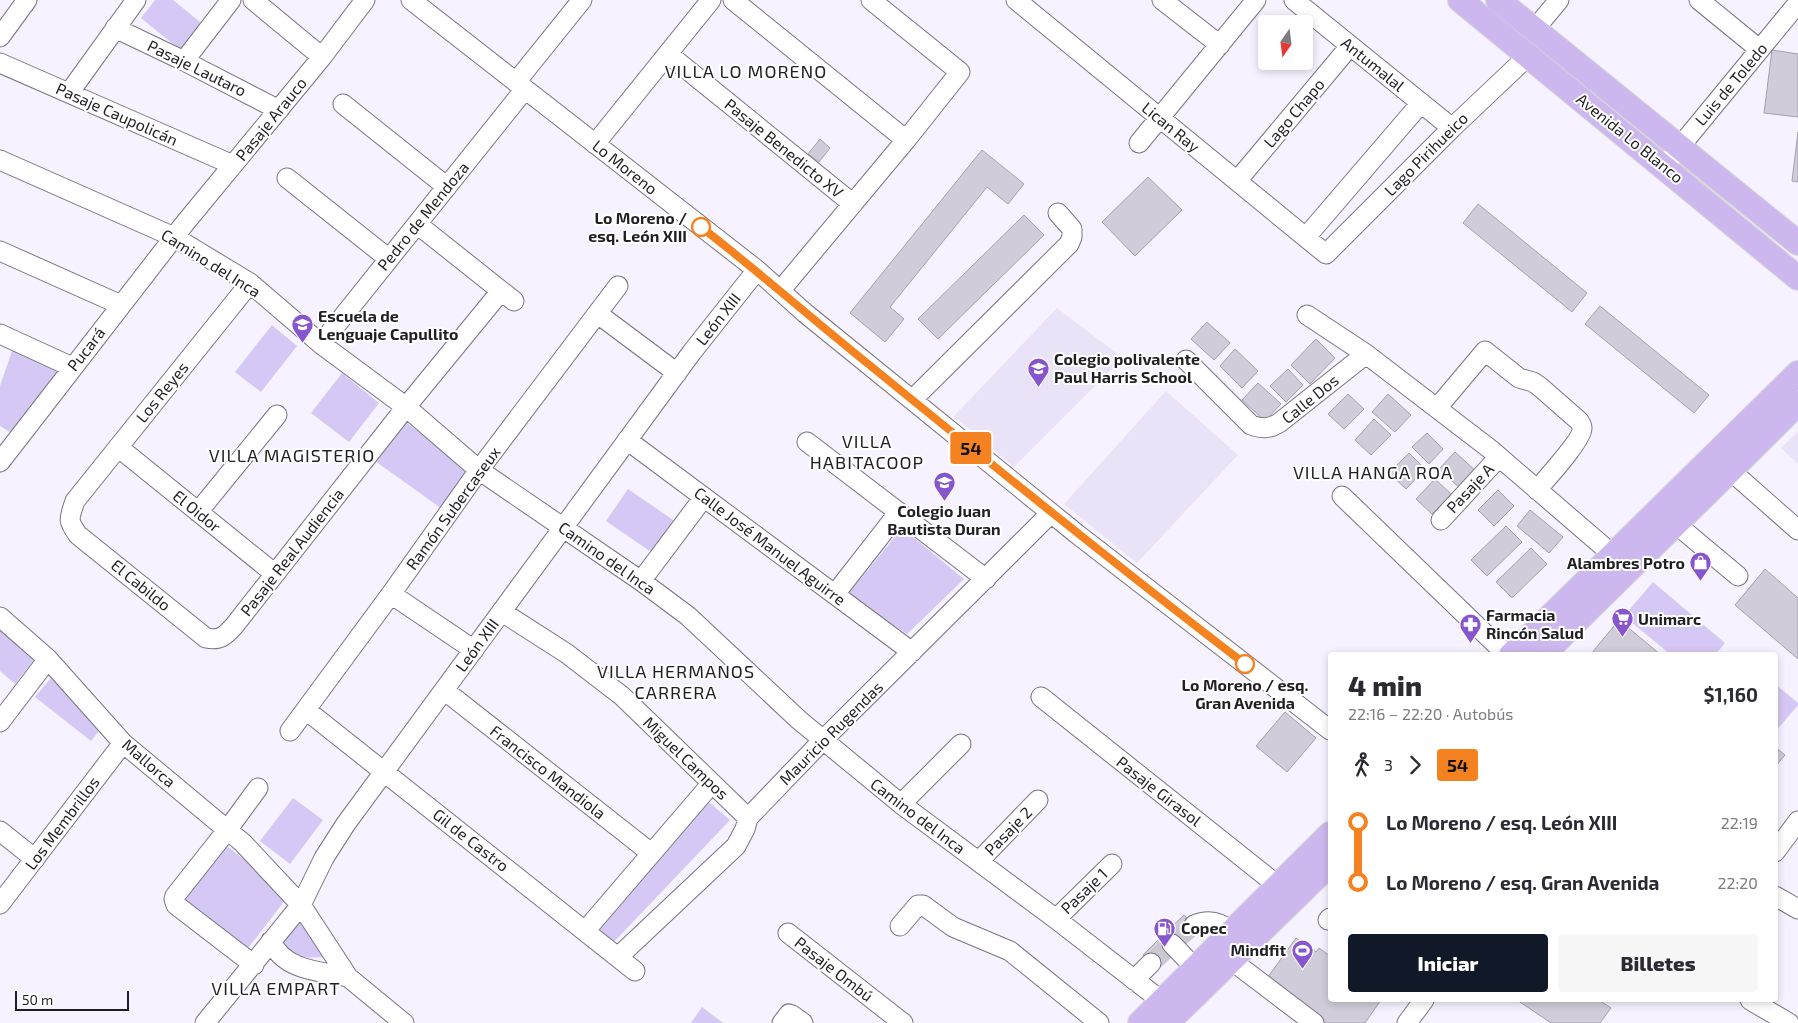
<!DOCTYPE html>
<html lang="es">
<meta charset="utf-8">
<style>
:root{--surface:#fff;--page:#f7f7f7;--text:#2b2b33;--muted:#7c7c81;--accent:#111827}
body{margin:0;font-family:"Exo 2",sans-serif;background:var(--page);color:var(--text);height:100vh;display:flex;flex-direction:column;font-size:19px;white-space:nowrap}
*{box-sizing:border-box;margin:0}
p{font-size:16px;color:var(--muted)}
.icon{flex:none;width:28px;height:28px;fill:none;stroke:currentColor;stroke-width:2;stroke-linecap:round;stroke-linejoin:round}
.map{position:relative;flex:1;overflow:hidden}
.details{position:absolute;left:1328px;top:652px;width:450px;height:350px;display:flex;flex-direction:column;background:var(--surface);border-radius:5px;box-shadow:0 2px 8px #0003}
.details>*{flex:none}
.badge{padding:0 10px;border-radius:4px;font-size:18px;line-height:32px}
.needle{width:32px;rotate:194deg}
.fabs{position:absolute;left:1258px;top:15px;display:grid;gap:10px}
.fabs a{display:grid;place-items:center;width:55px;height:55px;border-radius:5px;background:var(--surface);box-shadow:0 2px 8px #0003;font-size:25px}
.scale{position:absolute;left:15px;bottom:12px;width:114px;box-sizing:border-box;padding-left:5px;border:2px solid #201f23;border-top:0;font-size:14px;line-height:18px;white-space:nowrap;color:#201f23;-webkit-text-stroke:4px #fff;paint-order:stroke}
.map>.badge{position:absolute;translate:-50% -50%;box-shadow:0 0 0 2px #fff}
.legs{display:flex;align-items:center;gap:8px;height:55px;padding:0 20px;font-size:16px}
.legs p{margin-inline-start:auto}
.summary{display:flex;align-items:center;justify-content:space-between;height:85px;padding:0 20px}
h1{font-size:28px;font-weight:800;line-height:38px}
.button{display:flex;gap:10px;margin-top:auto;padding:10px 20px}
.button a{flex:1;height:58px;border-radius:5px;background:var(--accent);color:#fff;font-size:20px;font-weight:800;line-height:58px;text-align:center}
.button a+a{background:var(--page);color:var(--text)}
ul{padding:0 20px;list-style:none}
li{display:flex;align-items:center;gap:18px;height:60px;font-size:19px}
li i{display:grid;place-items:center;width:8px;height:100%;margin:0 6px;background:currentColor}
li i::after{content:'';width:12px;height:12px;margin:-6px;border:4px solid;border-radius:50%;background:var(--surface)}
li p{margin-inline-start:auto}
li:first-child i{background:linear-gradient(#0000 50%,currentColor 0)}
li:last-child i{background:linear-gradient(currentColor 50%,#0000 0)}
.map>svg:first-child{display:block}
.built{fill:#eae3f8}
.green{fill:#d6c8f4}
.building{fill:#d0ccd9;stroke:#a4a1ad}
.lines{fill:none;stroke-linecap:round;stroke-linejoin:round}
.minor-tunnel{stroke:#cbc8d3;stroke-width:19;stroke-dasharray:19 9;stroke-linecap:butt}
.minor-casing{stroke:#787480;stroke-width:21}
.major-casing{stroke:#d7d7d7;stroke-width:26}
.minor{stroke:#fff;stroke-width:19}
.major{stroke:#ccb8ee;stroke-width:24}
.line-1-casing{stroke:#fff;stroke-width:11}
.line-1{stroke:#f58220;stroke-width:8}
.stop-1-dot{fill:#fff;stroke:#f58220;stroke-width:2.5}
.labels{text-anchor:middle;stroke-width:4;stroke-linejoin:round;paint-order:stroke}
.street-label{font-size:16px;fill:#201f23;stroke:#fff}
.stop-label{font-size:16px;font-weight:bold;fill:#201f23;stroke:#fff;text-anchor:end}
.poi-label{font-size:16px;font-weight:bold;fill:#201f23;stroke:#fff;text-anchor:start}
.neighbourhood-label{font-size:18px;letter-spacing:1px;fill:#201f23;stroke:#fff}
</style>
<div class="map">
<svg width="1798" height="1023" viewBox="0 0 1798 1023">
<rect width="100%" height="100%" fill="#f6f2ff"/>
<path class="built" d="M 1057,308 L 1123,358 L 1014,467 L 954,416 Z
M 1166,391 L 1238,455 L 1137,563 L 1064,504 Z
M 1798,431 L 1798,464 L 1781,448 Z"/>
<path class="green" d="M 155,0 L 173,0 L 205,26 L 184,53 L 141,18 Z
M 272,325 L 297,346 L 261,392 L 235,372 Z
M 13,348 L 62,371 L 13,434 L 0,426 L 0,386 Z
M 342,373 L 379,403 L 349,442 L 311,413 Z
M 404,421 L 473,472 L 445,511 L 375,461 Z
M 628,489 L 676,522 L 654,554 L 606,521 Z
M 902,528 L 964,579 L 907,634 L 848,594 Z
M 1653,582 L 1725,643 L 1715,655 L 1671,655 L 1624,616 Z
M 0,627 L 37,656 L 15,684 L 0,671 Z
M 51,678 L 106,722 L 91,741 L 35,697 Z
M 1775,684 L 1798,703 L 1798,705 L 1775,732 Z
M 293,798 L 323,820 L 290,864 L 260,841 Z
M 704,798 L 730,820 L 612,944 L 594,929 Z
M 227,846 L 289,895 L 242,956 L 179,907 Z
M 305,917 L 326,957 C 305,958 296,959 280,944 Z
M 702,1007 L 723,1023 L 691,1023 Z"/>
<path class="building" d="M 1772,50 L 1798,54 L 1798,117 L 1764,113 Z
M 1798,132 L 1798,182 L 1792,181 Z
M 820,139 L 830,148 L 819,162 L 808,154 Z
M 982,150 L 1024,184 L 1008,204 L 987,187 L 890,307 L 904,319 L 885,342 L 850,313 Z
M 1148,177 L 1182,210 L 1135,256 L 1102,222 Z
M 1478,204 L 1587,293 L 1572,312 L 1463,223 Z
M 1024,215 L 1044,235 L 938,339 L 918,319 Z
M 1600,306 L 1709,395 L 1694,413 L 1585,324 Z
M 1207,322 L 1230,343 L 1214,360 L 1191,339 Z
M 1316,339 L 1335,358 L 1310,384 L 1291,365 Z
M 1235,349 L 1258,371 L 1242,388 L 1220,366 Z
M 1288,369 L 1303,385 L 1286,402 L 1270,386 Z
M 1258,383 L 1281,404 L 1265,421 L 1242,400 Z
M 1348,394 L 1364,409 L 1344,429 L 1328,414 Z
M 1388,394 L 1411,415 L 1395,432 L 1372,412 Z
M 1374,419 L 1391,435 L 1371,455 L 1355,440 Z
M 1427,433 L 1443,449 L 1429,464 L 1412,447 Z
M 1455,452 L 1478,473 L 1462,490 L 1439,469 Z
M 1409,453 L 1425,469 L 1406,489 L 1389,473 Z
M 1435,479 L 1452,495 L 1432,514 L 1416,499 Z
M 1498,490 L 1514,506 L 1494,526 L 1478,510 Z
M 1530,510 L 1563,537 L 1549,553 L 1517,526 Z
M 1506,526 L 1522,542 L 1487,576 L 1471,560 Z
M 1531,548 L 1547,564 L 1512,598 L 1496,582 Z
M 1765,569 L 1798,598 L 1798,659 L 1735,605 Z
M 1619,620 L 1661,655 L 1590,655 Z
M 1285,712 L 1316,738 L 1287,772 L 1256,746 Z
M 1775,747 L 1785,755 L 1775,767 Z
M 1184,915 L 1198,930 L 1180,947 L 1166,932 Z
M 1160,938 L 1175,953 L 1157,970 L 1143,955 Z
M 1296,938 L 1316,952 L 1319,948 L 1330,956 L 1330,1000 L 1381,1000 L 1365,1023 L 1324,1023 L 1265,981 Z
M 1517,1000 L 1599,1000 L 1611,1008 L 1600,1023 L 1551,1023 Z"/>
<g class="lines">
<path class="minor-tunnel" d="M 1175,941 L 1194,925
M 1151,963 L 1169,947"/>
<defs>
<path id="minor" d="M 253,0 L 322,57
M 411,0 L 757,270 L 805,313 L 1077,534 L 1330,730
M 733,0 L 906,140
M 1016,0 L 1326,254 L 1452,128 L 1528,56
M 1162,0 L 1220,45
M 1294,0 L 1452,128
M 1699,0 L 1759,49
M 115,28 L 184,61 L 279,110
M 1534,30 L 1559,0
M 0,37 L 27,0
M 668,54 L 853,204
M 184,61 L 231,0
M 0,63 L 233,165
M 516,82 L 582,0
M 69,93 L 136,0
M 343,104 L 447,187
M 1139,143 L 1256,0
M 595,144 L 711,0
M 0,160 L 174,237 L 250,283 L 321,344 L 406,407 L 479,470 L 641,581 L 688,616 L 799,720 L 901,804 L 1056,919 L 1172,1009
M 1664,166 L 1798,3
M 287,178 L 389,259
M 1237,181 L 1350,46
M 417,224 L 514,301
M 1306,237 L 1421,103
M 0,251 L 121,305
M 250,283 L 75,501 C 69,519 67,520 78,535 L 206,638 C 220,641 225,636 234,626 L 406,407 L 501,291
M 780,291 L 906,140 L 960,72 L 871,0
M 598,314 L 677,373
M 1307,315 L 1366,354 L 1490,449 L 1612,554
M 0,334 L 72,367
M 321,344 L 525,89
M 1186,360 L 1251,425 C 1262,429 1269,429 1279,423 L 1366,354
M 912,400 L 1069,244 L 1072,237 L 1072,229 L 1058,213
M 1437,408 L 1485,351 L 1519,378 L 1533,382 L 1539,386 L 1579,421 C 1580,423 1582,425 1582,428 C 1583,439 1545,480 1537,490
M 627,440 L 912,652
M 807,442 L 986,579
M 118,447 L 275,574
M 0,462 L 185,223 L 322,57 L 365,0
M 1731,471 L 1798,530
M 1342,496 L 1507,655
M 198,512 L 277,415
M 1665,515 L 1738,576
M 1441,520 L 1499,457
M 641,581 L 704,497
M 391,594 L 474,650
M 835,594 L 899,512
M 502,612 L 566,653 L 622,696 L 748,818
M 0,617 L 48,659 L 123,743 L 243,843 L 301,905 L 348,977 L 404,1023
M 444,690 L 651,853
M 1041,697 L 1277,885
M 306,710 L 635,971
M 0,722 L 48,659
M 290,731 L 391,594 L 479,470 L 618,286
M 901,804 L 961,744
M 0,831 L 35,859
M 1775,852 L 1798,821
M 979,861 L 1038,800
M 1775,896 L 1798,909
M 0,904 L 123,743
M 1056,919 L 1112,864
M 1328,920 L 1330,918
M 1194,925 C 1208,919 1219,921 1231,931
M 900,926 L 918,905 L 923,905 L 953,927 L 1010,951 L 1099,1023
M 585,931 L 712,783
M 788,933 L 903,1023
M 271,941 C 284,971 320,971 348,977
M 1172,944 L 1195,968
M 618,957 L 736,846 L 745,829 L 748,818 L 823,740 L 1051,513
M 1231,960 L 1314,1023
M 254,965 L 176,905 L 174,899 L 175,896 L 228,829 L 258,788
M 1134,980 L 1151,963
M 1750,1000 L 1789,1023
M 205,1023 L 301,905 L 324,858 L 345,825 L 692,352 L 757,270
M 782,1023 L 789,1014 L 792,1015 L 803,1023
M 1407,1023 L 1424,1000"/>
<path id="major" d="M 1460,0 L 1798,278
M 1498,0 L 1798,243
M 1511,655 L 1798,373
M 1543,655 C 1627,570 1714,488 1798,403
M 1140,1023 L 1330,834
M 1167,1023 L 1330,864"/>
</defs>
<use href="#minor" class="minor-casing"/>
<use href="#major" class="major-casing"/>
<use href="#minor" class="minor"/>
<use href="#major" class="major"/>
</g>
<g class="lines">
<defs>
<path id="line-1" d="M 701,227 C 758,271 811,318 867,363 C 992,465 1117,566 1245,664"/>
</defs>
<use href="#line-1" class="line-1-casing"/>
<use href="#line-1" class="line-1"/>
</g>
<defs>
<symbol id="school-pin" viewBox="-11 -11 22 30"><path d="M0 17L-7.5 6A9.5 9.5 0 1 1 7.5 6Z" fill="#8755cd" stroke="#fff"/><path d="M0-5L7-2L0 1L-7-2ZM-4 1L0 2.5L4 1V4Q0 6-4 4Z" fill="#fff"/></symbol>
<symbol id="shop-pin" viewBox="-11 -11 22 30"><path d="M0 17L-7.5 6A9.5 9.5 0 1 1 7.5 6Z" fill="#8755cd" stroke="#fff"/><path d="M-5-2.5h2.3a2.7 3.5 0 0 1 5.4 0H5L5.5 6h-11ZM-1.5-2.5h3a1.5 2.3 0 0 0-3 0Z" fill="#fff"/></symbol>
<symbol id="supermarket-pin" viewBox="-11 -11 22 30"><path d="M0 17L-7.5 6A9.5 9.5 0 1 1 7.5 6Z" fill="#8755cd" stroke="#fff"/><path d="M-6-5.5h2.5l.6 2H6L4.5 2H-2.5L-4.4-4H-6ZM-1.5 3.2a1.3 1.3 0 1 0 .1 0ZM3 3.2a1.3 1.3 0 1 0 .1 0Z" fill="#fff"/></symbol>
<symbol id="pharmacy-pin" viewBox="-11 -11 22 30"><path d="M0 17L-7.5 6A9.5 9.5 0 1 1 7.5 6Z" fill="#8755cd" stroke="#fff"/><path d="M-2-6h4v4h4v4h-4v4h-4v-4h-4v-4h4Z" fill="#fff"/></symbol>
<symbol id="fuel-pin" viewBox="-11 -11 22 30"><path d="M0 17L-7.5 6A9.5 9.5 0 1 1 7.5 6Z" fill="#8755cd" stroke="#fff"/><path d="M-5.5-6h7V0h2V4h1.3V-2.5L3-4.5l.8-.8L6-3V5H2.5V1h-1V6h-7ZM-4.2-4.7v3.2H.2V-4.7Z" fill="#fff"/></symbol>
<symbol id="stadium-pin" viewBox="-11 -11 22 30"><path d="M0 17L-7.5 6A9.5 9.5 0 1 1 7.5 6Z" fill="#8755cd" stroke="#fff"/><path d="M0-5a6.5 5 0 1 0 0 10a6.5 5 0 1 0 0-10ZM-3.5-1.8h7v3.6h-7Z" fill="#fff"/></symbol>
</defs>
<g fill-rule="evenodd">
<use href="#school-pin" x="290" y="312" width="25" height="34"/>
<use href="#school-pin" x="1026" y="356" width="25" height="34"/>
<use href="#school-pin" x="932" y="470" width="25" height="34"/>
<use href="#shop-pin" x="1688" y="550" width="25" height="34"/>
<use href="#supermarket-pin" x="1610" y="606" width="25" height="34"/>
<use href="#pharmacy-pin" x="1458" y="612" width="25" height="34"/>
<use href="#fuel-pin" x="1152" y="916" width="25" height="34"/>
<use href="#stadium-pin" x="1290" y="938" width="25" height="34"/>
</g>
<g class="stop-1-dot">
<circle cx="701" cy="227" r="9"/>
<circle cx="1245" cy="664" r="9"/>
</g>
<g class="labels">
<g class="street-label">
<text transform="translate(1373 64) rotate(39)" y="6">Antumalal</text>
<text transform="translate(197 68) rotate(26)" y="6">Pasaje Lautaro</text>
<text transform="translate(1731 84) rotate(-50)" y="6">Luis de Toledo</text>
<text transform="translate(1294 113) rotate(-50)" y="6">Lago Chapo</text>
<text transform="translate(117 114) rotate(24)" y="6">Pasaje Caupolicán</text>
<text transform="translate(271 119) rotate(-51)" y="6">Pasaje Arauco</text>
<text transform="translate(1171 127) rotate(39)" y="6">Lican Ray</text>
<text transform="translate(1630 138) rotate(39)" y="6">Avenida Lo Blanco</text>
<text transform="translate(784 148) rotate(39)" y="6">Pasaje Benedicto XV</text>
<text transform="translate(1426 154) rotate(-45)" y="6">Lago Pirihueico</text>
<text transform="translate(625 167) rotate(38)" y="6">Lo Moreno</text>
<text transform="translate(423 216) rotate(-51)" y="6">Pedro de Mendoza</text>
<text transform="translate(211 263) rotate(32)" y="6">Camino del Inca</text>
<text transform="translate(718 319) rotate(-52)" y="6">León XIII</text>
<text transform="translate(86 349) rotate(-52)" y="6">Pucará</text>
<text transform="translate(162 392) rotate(-51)" y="6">Los Reyes</text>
<text transform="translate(1310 399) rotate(-39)" y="6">Calle Dos</text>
<text transform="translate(1470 488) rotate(-47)" y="6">Pasaje A</text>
<text transform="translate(453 508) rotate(-54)" y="6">Ramón Subercaseux</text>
<text transform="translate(197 511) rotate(39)" y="6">El Oidor</text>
<text transform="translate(770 546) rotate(37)" y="6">Calle José Manuel Aguirre</text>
<text transform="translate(292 552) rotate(-52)" y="6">Pasaje Real Audiencia</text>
<text transform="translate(607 558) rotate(35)" y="6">Camino del Inca</text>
<text transform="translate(141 585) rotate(39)" y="6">El Cabildo</text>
<text transform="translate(477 645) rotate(-54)" y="6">León XIII</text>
<text transform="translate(831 733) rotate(-45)" y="6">Mauricio Rugendas</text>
<text transform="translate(686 758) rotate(44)" y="6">Miguel Campos</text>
<text transform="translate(149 763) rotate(41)" y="6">Mallorca</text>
<text transform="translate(548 772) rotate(38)" y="6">Francisco Mandiola</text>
<text transform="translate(1159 791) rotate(38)" y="6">Pasaje Girasol</text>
<text transform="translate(918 816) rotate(37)" y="6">Camino del Inca</text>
<text transform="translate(62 823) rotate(-53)" y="6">Los Membrillos</text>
<text transform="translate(1008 831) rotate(-46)" y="6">Pasaje 2</text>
<text transform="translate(471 840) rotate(38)" y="6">Gil de Castro</text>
<text transform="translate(1084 891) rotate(-44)" y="6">Pasaje 1</text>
<text transform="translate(834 969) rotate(38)" y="6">Pasaje Ombú</text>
</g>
<g class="stop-label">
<text x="687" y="224">Lo Moreno /<tspan x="687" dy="18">esq. León XIII</tspan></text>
<text x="1245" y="691" text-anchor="middle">Lo Moreno / esq.<tspan x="1245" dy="18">Gran Avenida</tspan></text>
</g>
<g class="poi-label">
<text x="318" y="322">Escuela de<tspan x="318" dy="18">Lenguaje Capullito</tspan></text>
<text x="1054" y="365">Colegio polivalente<tspan x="1054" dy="18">Paul Harris School</tspan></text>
<text x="944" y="517" text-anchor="middle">Colegio Juan<tspan x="944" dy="18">Bautista Duran</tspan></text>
<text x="1685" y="569" text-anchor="end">Alambres Potro</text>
<text x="1486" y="621">Farmacia<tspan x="1486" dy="18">Rincón Salud</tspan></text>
<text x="1638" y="625">Unimarc</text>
<text x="1181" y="934">Copec</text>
<text x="1286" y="956" text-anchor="end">Mindfit</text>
</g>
<g class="neighbourhood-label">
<text x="746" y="78">VILLA LO MORENO</text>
<text x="867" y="448">VILLA<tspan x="867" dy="21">HABITACOOP</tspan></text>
<text x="292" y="462">VILLA MAGISTERIO</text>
<text x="1373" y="479">VILLA HANGA ROA</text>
<text x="676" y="678">VILLA HERMANOS<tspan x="676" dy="21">CARRERA</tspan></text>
<text x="276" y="995">VILLA EMPART</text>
</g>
</g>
</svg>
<div class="fabs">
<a><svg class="needle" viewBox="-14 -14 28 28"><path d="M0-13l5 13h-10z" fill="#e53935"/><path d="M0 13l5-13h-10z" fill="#7c7c81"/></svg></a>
</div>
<div class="scale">50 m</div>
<b class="badge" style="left:971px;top:448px;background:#f58220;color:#111">54</b>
<section class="details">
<div class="summary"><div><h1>4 min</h1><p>22:16 – 22:20 · Autobús</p></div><b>$1,160</b></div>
<div class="legs"><svg class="icon" aria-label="walk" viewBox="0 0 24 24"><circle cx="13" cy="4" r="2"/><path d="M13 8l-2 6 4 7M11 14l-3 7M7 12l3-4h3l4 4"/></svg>3<svg class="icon" aria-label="forward" viewBox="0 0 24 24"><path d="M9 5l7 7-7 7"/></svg><b class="badge" style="background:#f58220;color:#111">54</b></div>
<ul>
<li><i style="color:#f58220"></i><b>Lo Moreno / esq. León XIII</b><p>22:19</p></li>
<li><i style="color:#f58220"></i><b>Lo Moreno / esq. Gran Avenida</b><p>22:20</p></li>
</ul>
<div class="button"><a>Iniciar</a><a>Billetes</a></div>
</section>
</div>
